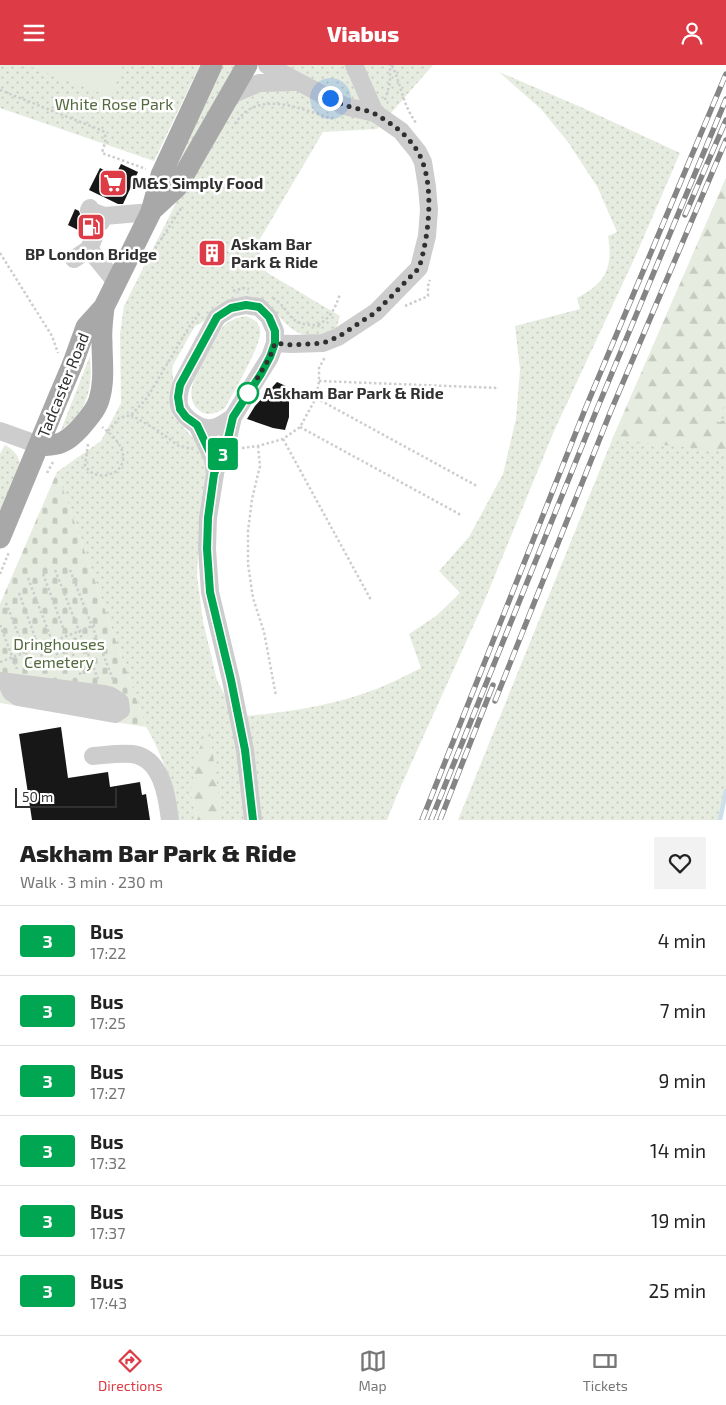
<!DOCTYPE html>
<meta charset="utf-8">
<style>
:root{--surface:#fff;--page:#f2f2f2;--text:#222;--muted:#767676;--line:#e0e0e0;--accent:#dd3c46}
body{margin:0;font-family:"Exo 2",sans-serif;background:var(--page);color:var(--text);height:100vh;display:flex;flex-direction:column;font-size:19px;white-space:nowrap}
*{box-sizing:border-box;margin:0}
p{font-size:16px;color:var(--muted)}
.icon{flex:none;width:28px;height:28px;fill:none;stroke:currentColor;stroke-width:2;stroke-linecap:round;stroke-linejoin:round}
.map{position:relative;height:755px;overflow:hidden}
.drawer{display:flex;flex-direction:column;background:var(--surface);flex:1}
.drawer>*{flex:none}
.badge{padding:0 10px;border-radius:4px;font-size:18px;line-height:32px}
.scale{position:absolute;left:15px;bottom:12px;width:102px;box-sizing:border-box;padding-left:5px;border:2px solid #303030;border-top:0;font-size:14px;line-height:18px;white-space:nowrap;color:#303030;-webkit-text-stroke:4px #fff;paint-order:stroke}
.you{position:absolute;width:25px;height:25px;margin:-12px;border:4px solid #fff;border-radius:50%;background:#1a73e8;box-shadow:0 0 0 8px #1a73e833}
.map>.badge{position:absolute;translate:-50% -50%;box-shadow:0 0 0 2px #fff}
.round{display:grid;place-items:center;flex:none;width:52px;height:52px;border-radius:0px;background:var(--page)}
.overview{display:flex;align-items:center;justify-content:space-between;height:85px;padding:0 20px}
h1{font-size:24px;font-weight:800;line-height:38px}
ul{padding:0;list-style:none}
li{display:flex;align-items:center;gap:15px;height:70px;padding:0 20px;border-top:1px solid var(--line)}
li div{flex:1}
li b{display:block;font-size:19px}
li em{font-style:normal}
li .badge{min-width:55px;font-weight:700;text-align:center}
header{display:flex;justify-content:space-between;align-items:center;height:65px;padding:0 20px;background:var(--accent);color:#fff;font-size:22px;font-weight:800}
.tabs{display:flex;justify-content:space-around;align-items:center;height:70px;border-top:1px solid var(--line);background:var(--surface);font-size:14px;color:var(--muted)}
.tabs a{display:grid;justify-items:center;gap:2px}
.tabs .on{color:var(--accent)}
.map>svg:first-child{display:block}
.grass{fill:url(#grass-dots)}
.forest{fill:url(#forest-firs)}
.cemetery{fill:url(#cemetery-stones)}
.pitch{fill:#e6ecdf}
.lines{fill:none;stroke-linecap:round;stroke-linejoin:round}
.stream{stroke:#ccdfeb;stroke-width:4.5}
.building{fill:#171717}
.path{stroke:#cdcdcd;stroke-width:2.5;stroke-dasharray:2.5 2.5;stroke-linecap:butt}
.minor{stroke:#cdcdcd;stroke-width:18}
.major{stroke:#a8a8a8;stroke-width:21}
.rail-casing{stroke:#858585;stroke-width:5.5}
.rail{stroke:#fff;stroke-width:4;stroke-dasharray:11;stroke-linecap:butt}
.major-bridge{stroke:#a8a8a8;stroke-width:21}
.line-casing{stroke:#fff;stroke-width:11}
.line{stroke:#00a651;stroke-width:8}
.walk{stroke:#303030;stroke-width:5;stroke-dasharray:0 9}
.stop-dot{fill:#fff;stroke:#00a651;stroke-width:2.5}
.labels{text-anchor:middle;stroke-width:5;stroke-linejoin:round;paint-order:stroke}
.park-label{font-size:16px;fill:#536a3f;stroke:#fff}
.poi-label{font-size:16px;font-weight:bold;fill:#303030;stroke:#fff;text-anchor:start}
.street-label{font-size:16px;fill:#303030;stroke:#fff}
.stop-label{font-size:16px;font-weight:bold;fill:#303030;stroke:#fff;text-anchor:start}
</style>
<header><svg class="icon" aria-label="menu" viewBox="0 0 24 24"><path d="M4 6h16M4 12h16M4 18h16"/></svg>Viabus<svg class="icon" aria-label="person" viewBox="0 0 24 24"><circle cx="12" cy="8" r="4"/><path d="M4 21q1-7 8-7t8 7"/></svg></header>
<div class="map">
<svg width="726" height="755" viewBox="0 0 726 755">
<defs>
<pattern id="grass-dots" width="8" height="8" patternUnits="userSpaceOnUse" patternTransform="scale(1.25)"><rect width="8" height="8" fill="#e6ecdf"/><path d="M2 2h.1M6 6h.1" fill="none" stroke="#c6cbc0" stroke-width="1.8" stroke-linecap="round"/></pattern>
<pattern id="forest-firs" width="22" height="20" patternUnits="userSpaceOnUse" patternTransform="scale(1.25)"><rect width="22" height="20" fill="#e6ecdf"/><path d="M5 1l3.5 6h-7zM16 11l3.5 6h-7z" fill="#c6cbc0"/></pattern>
<pattern id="cemetery-stones" width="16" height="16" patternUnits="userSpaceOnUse" patternTransform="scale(1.25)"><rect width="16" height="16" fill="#e6ecdf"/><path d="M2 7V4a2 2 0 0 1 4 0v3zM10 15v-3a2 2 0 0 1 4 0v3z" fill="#c6cbc0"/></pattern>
</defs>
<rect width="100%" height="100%" fill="#fff"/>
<path class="grass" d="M 0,0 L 200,0 L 154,96 L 0,43 Z
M 222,0 L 236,0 L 164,127 Z
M 286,0 L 433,0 L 377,64 L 323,67 L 257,179 L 266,207 L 340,251 L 336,264 C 329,269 323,269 314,270 C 278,273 277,225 240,232 C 220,235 212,255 195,261 L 172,302 L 173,314 L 170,336 L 174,352 L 202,383 L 207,403 L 199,464 L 197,511 L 203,556 L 217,615 L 229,638 L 246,651 C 291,647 336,640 379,623 C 393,617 407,610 421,603 L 409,569 L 436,551 L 460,528 L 439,506 L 469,472 L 503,409 L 516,354 L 520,305 L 515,261 L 580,244 L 577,233 C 606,218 613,203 608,171 L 617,167 L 598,123 L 568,77 L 541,44 L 499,7 L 583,43 L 680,88 L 636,190 L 554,366 L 484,537 L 397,730 L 387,755 L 222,755 L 191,727 L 197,755 L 179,755 C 175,728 161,685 146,662 L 57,407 L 101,376 L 121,338 L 120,269 L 124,241 L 189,112 L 236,33 L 308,12 Z
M 726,113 L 726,726 L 720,755 L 458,755 L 612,375 Z
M 246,251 C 253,254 258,256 260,264 C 264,277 232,329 225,343 C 217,348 209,352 200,346 C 192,341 190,330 192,322 C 193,315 218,269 222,263 C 228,255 237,253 246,251 Z
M 90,291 C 93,323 88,346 61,365 Z
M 5,380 C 14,385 20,391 20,402 L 0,449 L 0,389 Z"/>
<path class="forest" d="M 726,113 L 726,338 L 711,361 L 726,354 L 726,386 L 612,375 Z
M 209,661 L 222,755 L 197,755 L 191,727 L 198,687 Z"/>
<path class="cemetery" d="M 57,407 L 146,662 L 0,638 L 0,539 Z"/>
<path class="pitch" d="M 26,0 L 123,0 L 111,32 Z"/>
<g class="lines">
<path class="stream" d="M 720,755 L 726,726"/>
</g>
<path class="building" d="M 121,99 L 138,107 L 123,139 L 118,139 L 89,125 L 100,103 L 115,111 Z
M 75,144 L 79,146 L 81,152 L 90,157 L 92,162 L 84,168 L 68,160 Z
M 277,317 L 286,321 L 289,333 L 289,352 L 285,365 L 273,363 L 247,354 L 255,341 Z
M 61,662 L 68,713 L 108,707 L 110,722 L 140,717 L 142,730 L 146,729 L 150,755 L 32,755 L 19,669 Z"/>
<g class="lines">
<path class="path" d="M 392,0 C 402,22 402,38 416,58
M 0,25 L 103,66 C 108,73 104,80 102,88 L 146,104
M 385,35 L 390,18 L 390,0
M 235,59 C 258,22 303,45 336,55
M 0,188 L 52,271 L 58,288
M 147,196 L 182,142
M 233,226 L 244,223 L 249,224
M 273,233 C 293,246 286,261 318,260 L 319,263
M 405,241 L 428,231 L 428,221 L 430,215
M 318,260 C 331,252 335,244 340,229
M 319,316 L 499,323
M 316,333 L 477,421
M 131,350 L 157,365 L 179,381 L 193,384
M 300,362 L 461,450
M 108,366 L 119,353 L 131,350 L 147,333 L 189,262 L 200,248
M 283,374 L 371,535
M 88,379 L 85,400 C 98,426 153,400 102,362
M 258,381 L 260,401 L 252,434 L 248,466 L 248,499 L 253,533 L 264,567 L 276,631
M 242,383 L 258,381 L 283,374 L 300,362 L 316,333 L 319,316 L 319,303 L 325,292
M 47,408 L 53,397
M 55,505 L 98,614
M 70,505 L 114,617
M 0,509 L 9,487
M 43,509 L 81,611
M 28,513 L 65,610
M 19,528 L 48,608
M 6,538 L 32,604
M 0,560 L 17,604
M 0,597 L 95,560"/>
<path class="minor" d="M 267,0 L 344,41 L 375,48 L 401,66 L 418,87 L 423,97 L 427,122 L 429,145 L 427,171 L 419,203 L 376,247 L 338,272 L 323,278 L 291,279 L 275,278
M 354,0 L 375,48
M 229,31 L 259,18 L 295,17
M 90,143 L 89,145 L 104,151
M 101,157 L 104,151 L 151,147
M 94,172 L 89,184 L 116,217
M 74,194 L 89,184
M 197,360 L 213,394 L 215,409 L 208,453 L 207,484 L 210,527 L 231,615 L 245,685 L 253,755
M 0,366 L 39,380
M 215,407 L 227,378 L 233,352 L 270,292 L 275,278 L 275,266 L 269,252 L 259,242 L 246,240 L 231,243 L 217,252 L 181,320 C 179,328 177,336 180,343 C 185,354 201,365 212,363 C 220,362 226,357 233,352
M 0,616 L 104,629 L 111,631 L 120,637 L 121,645 L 115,649 L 18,632 L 11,627 L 6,617
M 93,691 C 106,690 119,688 132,689 C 162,693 167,731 170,755"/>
<path class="major" d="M 151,146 L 177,122 L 247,0
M 73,298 L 86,262 L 104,242 L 151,147 L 161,110 L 212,0
M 39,380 C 58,382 67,377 80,363 C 87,355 96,345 99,335 C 105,316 102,296 102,277 C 101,265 103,253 104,242
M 0,473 L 59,331"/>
<defs>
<path id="rail" d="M 685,150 L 726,55
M 495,636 L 610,348 L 726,75
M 422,755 L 586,342 L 726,9
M 431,755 L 597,344 L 726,34
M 440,755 L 493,620"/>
</defs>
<use href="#rail" class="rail-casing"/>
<use href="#rail" class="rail"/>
<path class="major-bridge" d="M 59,331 L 73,298"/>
</g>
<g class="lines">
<defs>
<path id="line" d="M 213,394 L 197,360 L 186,352 L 180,344 L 178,332 L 180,320 L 217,252 L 231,243 L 246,240 L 259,242 L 269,252 L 275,266 L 275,278 L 270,292 L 261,309 L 233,352 L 227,378 L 214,409 L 208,453 L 207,484 L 210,527 L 231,615 L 245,685 L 253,755"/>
</defs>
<use href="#line" class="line-casing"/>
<use href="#line" class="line"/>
<path class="walk" d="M 248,328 L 246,332 L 270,292 L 275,278 L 291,280 L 323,278 L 338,272 L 376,247 L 419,203 C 429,171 435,119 419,89 C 410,72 393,59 377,50 C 369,45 357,44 347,41 C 341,40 336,36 330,33"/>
</g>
<defs>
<symbol id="supermarket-square" viewBox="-11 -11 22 22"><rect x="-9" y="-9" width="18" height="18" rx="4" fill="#dd3c46" stroke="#fff"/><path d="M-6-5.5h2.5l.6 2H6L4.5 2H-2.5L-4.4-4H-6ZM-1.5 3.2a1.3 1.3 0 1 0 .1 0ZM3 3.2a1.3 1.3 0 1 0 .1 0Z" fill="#fff"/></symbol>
<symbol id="fuel-square" viewBox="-11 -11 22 22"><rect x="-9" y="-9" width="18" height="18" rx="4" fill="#dd3c46" stroke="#fff"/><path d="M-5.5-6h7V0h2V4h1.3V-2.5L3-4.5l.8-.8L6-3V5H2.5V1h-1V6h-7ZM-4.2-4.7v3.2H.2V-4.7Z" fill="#fff"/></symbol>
<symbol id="building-square" viewBox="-11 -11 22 22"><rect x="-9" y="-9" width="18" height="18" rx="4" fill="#dd3c46" stroke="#fff"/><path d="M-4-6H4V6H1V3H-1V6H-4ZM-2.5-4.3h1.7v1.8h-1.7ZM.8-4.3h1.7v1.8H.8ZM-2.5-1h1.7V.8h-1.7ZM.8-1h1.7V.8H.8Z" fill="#fff"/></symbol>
</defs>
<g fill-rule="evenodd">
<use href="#supermarket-square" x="97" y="102" width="32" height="32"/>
<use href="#fuel-square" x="75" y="146" width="32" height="32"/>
<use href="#building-square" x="196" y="172" width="32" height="32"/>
</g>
<circle class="stop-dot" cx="248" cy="328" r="10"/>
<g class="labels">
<g class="park-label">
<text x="114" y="45">White Rose Park</text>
<text x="59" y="585">Dringhouses<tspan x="59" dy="18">Cemetery</tspan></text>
</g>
<g class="poi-label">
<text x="132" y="124">M&amp;S Simply Food</text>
<text x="231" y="185">Askam Bar<tspan x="231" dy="18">Park &amp; Ride</tspan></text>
<text x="91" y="195" text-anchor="middle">BP London Bridge</text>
</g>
<g class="street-label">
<text transform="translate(63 320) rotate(-68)" y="6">Tadcaster Road</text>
</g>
<g class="stop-label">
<text x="263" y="334">Askham Bar Park &amp; Ride</text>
</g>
</g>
</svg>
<div class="scale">50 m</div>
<div class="you" style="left:330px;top:33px"></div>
<b class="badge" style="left:223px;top:389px;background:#00a651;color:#fff">3</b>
</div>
<section class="drawer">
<div class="overview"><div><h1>Askham Bar Park &amp; Ride</h1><p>Walk · 3 min · 230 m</p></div><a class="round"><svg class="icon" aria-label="heart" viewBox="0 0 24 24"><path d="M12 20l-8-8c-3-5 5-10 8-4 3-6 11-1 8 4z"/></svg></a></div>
<ul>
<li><span class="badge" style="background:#00a651;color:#fff">3</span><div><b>Bus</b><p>17:22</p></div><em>4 min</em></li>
<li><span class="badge" style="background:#00a651;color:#fff">3</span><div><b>Bus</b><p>17:25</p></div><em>7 min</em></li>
<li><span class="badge" style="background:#00a651;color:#fff">3</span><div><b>Bus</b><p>17:27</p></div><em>9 min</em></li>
<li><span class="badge" style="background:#00a651;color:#fff">3</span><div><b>Bus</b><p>17:32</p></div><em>14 min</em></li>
<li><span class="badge" style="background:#00a651;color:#fff">3</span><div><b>Bus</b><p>17:37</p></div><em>19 min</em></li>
<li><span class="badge" style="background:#00a651;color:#fff">3</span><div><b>Bus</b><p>17:43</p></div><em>25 min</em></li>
</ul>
</section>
<nav class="tabs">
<a class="on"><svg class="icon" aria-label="directions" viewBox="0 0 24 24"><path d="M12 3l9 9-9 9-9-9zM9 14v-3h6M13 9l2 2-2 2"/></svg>Directions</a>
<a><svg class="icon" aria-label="map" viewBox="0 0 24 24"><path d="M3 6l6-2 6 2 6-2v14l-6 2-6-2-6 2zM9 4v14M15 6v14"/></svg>Map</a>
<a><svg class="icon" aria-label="tickets" viewBox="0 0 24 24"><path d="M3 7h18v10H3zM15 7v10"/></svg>Tickets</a>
</nav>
